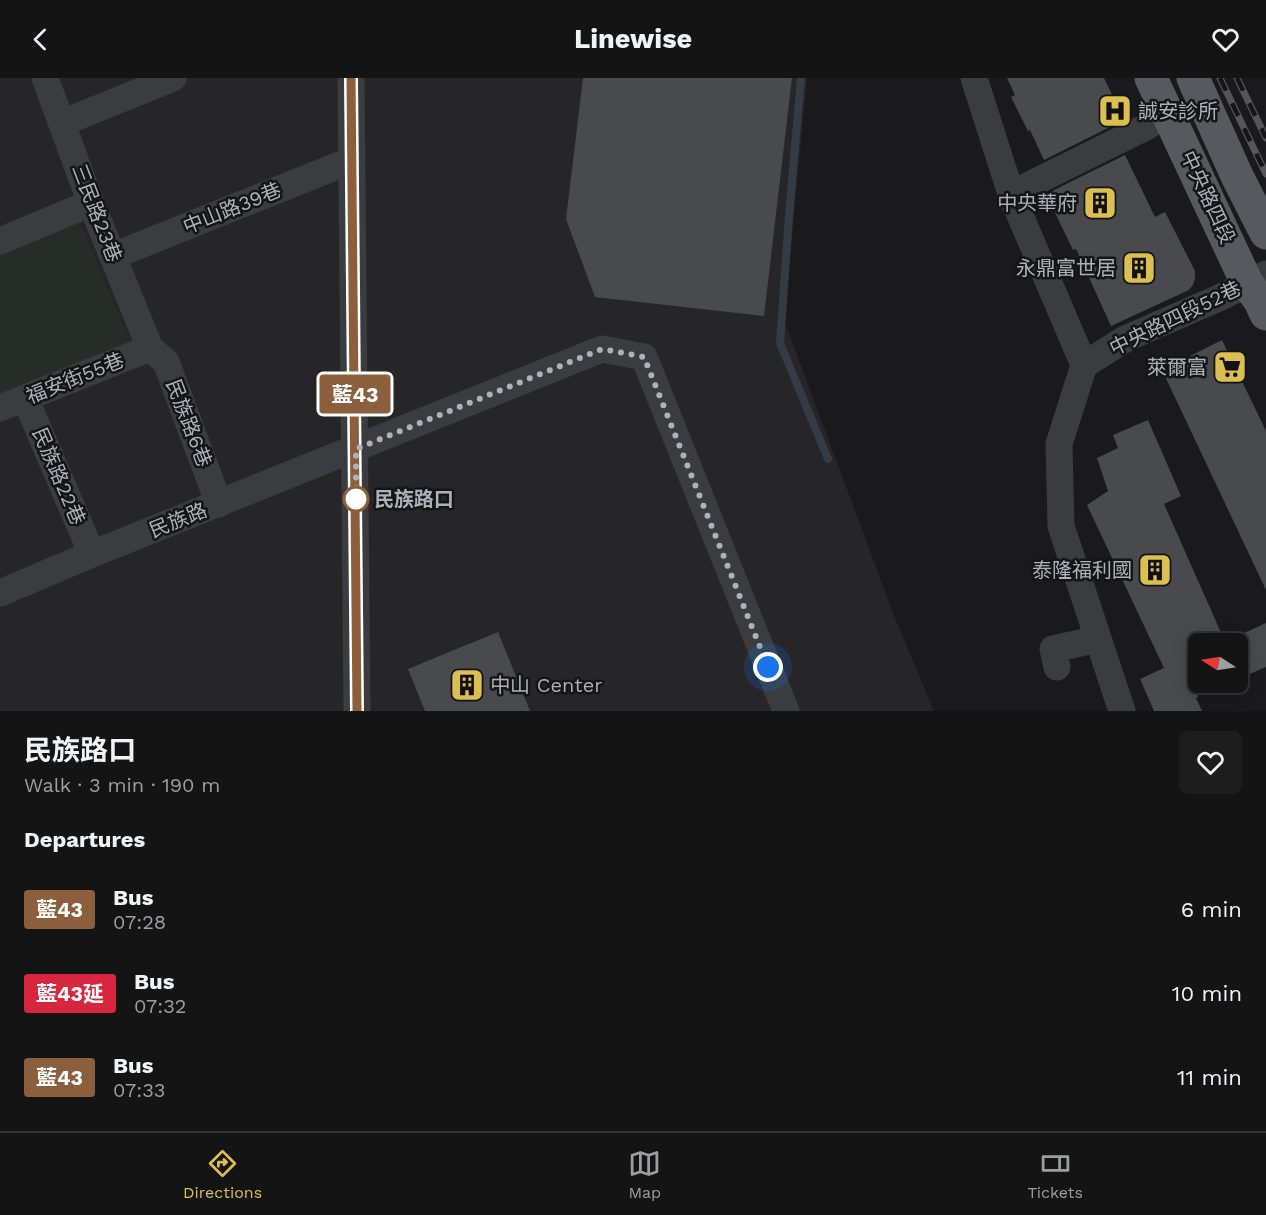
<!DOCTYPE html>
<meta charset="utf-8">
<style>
:root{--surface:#141415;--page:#1d1d1e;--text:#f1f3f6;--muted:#9d9ea0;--line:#333334;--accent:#ddbe51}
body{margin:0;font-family:"Work Sans","Noto Sans TC",sans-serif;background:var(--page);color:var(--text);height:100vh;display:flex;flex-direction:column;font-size:22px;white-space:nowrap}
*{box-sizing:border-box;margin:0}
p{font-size:20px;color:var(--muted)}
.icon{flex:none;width:33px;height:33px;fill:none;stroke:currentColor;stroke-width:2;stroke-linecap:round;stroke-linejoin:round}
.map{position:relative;height:633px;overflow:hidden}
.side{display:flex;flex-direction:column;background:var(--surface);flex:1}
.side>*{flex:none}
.badge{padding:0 12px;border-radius:4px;font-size:21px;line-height:39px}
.needle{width:39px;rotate:282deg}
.controls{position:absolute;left:1188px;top:555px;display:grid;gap:12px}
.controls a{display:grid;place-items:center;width:60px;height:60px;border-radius:9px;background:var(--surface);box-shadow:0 3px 15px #0003,0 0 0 2px var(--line);font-size:30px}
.you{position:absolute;width:30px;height:30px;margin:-15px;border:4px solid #fff;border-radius:50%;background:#1a73e8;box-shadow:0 0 0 9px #1a73e833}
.map>.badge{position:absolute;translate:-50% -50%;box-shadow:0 0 0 3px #fff}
h2{padding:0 24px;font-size:22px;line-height:54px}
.round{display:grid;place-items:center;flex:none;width:63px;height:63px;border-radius:9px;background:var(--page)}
.head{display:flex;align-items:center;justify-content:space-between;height:102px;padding:0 24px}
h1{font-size:28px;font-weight:700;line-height:45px}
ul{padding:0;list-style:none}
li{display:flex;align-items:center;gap:18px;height:84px;padding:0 24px}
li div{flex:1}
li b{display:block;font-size:22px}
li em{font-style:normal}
li .badge{min-width:66px;font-weight:700;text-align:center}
header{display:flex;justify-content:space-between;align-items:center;height:78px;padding:0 24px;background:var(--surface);font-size:27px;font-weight:700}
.menu{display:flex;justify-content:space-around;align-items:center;height:84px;border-top:2px solid var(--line);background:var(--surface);font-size:16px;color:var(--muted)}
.menu a{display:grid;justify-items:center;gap:3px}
.menu .active{color:var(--accent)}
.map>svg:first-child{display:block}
.built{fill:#262629}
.green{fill:#262d28}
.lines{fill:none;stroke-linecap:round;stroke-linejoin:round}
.stream{stroke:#353b43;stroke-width:8}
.building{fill:#494a4e}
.minor{stroke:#3b3c40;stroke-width:27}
.major{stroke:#58585f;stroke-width:33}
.rail-casing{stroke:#55555b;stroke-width:7}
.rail{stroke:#151517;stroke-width:4.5;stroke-dasharray:14;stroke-linecap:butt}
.line-casing{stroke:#fff;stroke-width:14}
.line{stroke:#8b5e3c;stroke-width:9}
.walk{stroke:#aeb0ba;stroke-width:6;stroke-dasharray:0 10.8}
.stop-dot{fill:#fff;stroke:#8b5e3c;stroke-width:3}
.labels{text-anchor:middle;stroke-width:5;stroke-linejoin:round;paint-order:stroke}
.poi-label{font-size:20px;fill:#aeb0ba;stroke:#151517;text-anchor:end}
.street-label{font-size:20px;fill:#aeb0ba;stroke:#151517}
.stop-label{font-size:20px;font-weight:bold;fill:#aeb0ba;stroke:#151517;text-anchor:start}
</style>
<header><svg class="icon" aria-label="back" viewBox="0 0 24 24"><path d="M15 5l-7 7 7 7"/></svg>Linewise<svg class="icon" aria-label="heart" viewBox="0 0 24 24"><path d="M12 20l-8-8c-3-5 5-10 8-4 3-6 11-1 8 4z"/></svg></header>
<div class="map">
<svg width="1266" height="633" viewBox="0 0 1266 633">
<rect width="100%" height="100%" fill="#1a1a1c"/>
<path class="built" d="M 0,0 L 807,0 L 784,242 L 895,540 L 934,633 L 0,633 Z"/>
<path class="green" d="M 78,140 L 130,264 L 0,319 L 0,173 Z"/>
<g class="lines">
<path class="stream" d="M 801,0 L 789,138 L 780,265 L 828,381"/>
</g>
<path class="building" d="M 583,0 L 792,0 L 764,238 L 595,219 L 566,141 Z
M 1007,0 L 1104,0 L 1124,42 L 1044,82 L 1030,52 L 1028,53 L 1011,19 L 1015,17 Z
M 1125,77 L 1155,139 L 1165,134 L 1192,187 L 1195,193 L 1195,200 L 1193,207 L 1189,212 L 1111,248 L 1076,171 L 1073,172 L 1046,116 Z
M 1222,262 L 1266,353 L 1266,512 L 1162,292 Z
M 1148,342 L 1181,418 L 1164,426 L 1226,566 L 1198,566 L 1198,619 L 1196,620 L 1202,633 L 1154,633 L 1140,601 L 1164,590 L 1087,427 L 1108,413 L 1097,380 L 1118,370 L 1113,357 Z
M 1266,545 L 1266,589 L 1238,601 L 1238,558 Z
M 498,554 L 530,633 L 425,633 L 408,591 Z"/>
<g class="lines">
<path class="minor" d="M 45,0 L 91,125 L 150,270 L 166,284 L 219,426
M 351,0 L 357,633
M 974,0 L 1011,116 L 1084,287
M 62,45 L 173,0
M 1011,116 L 1148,48 L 1167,33
M 0,163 L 91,125
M 113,178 L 352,82
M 25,320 L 92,476
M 0,330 L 150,270
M 0,515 L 92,476 L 602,271 L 644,279 L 786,633
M 1057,589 L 1053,571 L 1098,561
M 1122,633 L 1061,448 L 1059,366 L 1084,287 L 1125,261 L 1221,219 L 1266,196"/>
<path class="major" d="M 1151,0 L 1247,205 L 1260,223 L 1266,236
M 1193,0 L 1237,98 L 1266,155"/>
<defs>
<path id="rail" d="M 1220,0 L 1266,96
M 1237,0 L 1266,60"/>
</defs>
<use href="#rail" class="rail-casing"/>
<use href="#rail" class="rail"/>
</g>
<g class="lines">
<defs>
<path id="line" d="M 351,0 L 357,633"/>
</defs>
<use href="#line" class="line-casing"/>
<use href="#line" class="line"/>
<path class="walk" d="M 356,421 L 356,371 L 602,271 L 644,279 L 768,589"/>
</g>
<defs>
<symbol id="hospital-square" viewBox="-11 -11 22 22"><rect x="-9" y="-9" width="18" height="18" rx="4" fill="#ddbe51" stroke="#151517"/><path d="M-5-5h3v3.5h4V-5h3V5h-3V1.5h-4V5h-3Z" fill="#111"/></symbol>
<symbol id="building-square" viewBox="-11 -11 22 22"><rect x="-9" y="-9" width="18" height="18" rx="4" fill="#ddbe51" stroke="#151517"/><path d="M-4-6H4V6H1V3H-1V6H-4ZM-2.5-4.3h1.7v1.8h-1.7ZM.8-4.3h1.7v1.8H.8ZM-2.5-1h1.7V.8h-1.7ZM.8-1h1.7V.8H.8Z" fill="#111"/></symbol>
<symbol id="supermarket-square" viewBox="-11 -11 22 22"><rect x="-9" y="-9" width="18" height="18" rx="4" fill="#ddbe51" stroke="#151517"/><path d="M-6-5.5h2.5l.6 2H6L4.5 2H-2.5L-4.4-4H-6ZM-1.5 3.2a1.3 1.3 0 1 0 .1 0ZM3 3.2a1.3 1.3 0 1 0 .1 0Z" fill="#111"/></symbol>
</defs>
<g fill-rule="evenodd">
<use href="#hospital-square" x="1096" y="14" width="38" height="38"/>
<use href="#building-square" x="1081" y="106" width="38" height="38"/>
<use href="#building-square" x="1120" y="171" width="38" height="38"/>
<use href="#supermarket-square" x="1211" y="270" width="38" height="38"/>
<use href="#building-square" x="1136" y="473" width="38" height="38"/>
<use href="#building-square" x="448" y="588" width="38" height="38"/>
</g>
<circle class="stop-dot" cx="356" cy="421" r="12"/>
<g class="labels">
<g class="poi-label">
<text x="1138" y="40" text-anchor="start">誠安診所</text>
<text x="1077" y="132">中央華府</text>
<text x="1116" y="197">永鼎富世居</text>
<text x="1207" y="296">萊爾富</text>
<text x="1132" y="499">泰隆福利國</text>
<text x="490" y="614" text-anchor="start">中山 Center</text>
</g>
<g class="street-label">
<text transform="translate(1208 119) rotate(65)" y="7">中央路四段</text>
<text transform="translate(232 130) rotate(-22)" y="7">中山路39巷</text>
<text transform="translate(97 135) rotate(69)" y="7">三民路23巷</text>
<text transform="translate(1175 240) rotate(-26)" y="7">中央路四段52巷</text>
<text transform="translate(75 300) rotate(-22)" y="7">福安街55巷</text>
<text transform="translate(189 345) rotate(69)" y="7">民族路6巷</text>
<text transform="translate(59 398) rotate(67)" y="7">民族路22巷</text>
<text transform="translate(178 442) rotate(-22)" y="7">民族路</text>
</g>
<g class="stop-label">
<text x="374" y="428">民族路口</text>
</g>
</g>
</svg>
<div class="controls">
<a><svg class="needle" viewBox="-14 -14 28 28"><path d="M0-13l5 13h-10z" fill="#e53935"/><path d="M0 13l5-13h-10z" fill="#9d9ea0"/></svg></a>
</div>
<div class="you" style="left:768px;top:589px"></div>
<b class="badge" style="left:355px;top:316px;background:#8b5e3c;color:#fff">藍43</b>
</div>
<section class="side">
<div class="head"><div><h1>民族路口</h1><p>Walk · 3 min · 190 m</p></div><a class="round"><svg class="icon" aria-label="heart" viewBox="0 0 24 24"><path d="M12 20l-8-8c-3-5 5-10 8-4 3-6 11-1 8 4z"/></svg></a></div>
<h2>Departures</h2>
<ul>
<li><span class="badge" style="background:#8b5e3c;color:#fff">藍43</span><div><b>Bus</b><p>07:28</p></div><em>6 min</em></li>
<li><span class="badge" style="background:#d7263d;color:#fff">藍43延</span><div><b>Bus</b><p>07:32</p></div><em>10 min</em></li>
<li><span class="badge" style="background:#8b5e3c;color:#fff">藍43</span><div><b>Bus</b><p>07:33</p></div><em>11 min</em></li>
</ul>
</section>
<nav class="menu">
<a class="active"><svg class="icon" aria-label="directions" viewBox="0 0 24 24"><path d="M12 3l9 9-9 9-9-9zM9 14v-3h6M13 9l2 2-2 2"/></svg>Directions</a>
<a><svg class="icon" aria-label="map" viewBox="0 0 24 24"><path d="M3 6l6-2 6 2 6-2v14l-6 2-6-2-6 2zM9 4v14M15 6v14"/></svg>Map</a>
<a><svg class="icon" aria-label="tickets" viewBox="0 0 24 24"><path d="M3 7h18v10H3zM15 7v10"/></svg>Tickets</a>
</nav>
